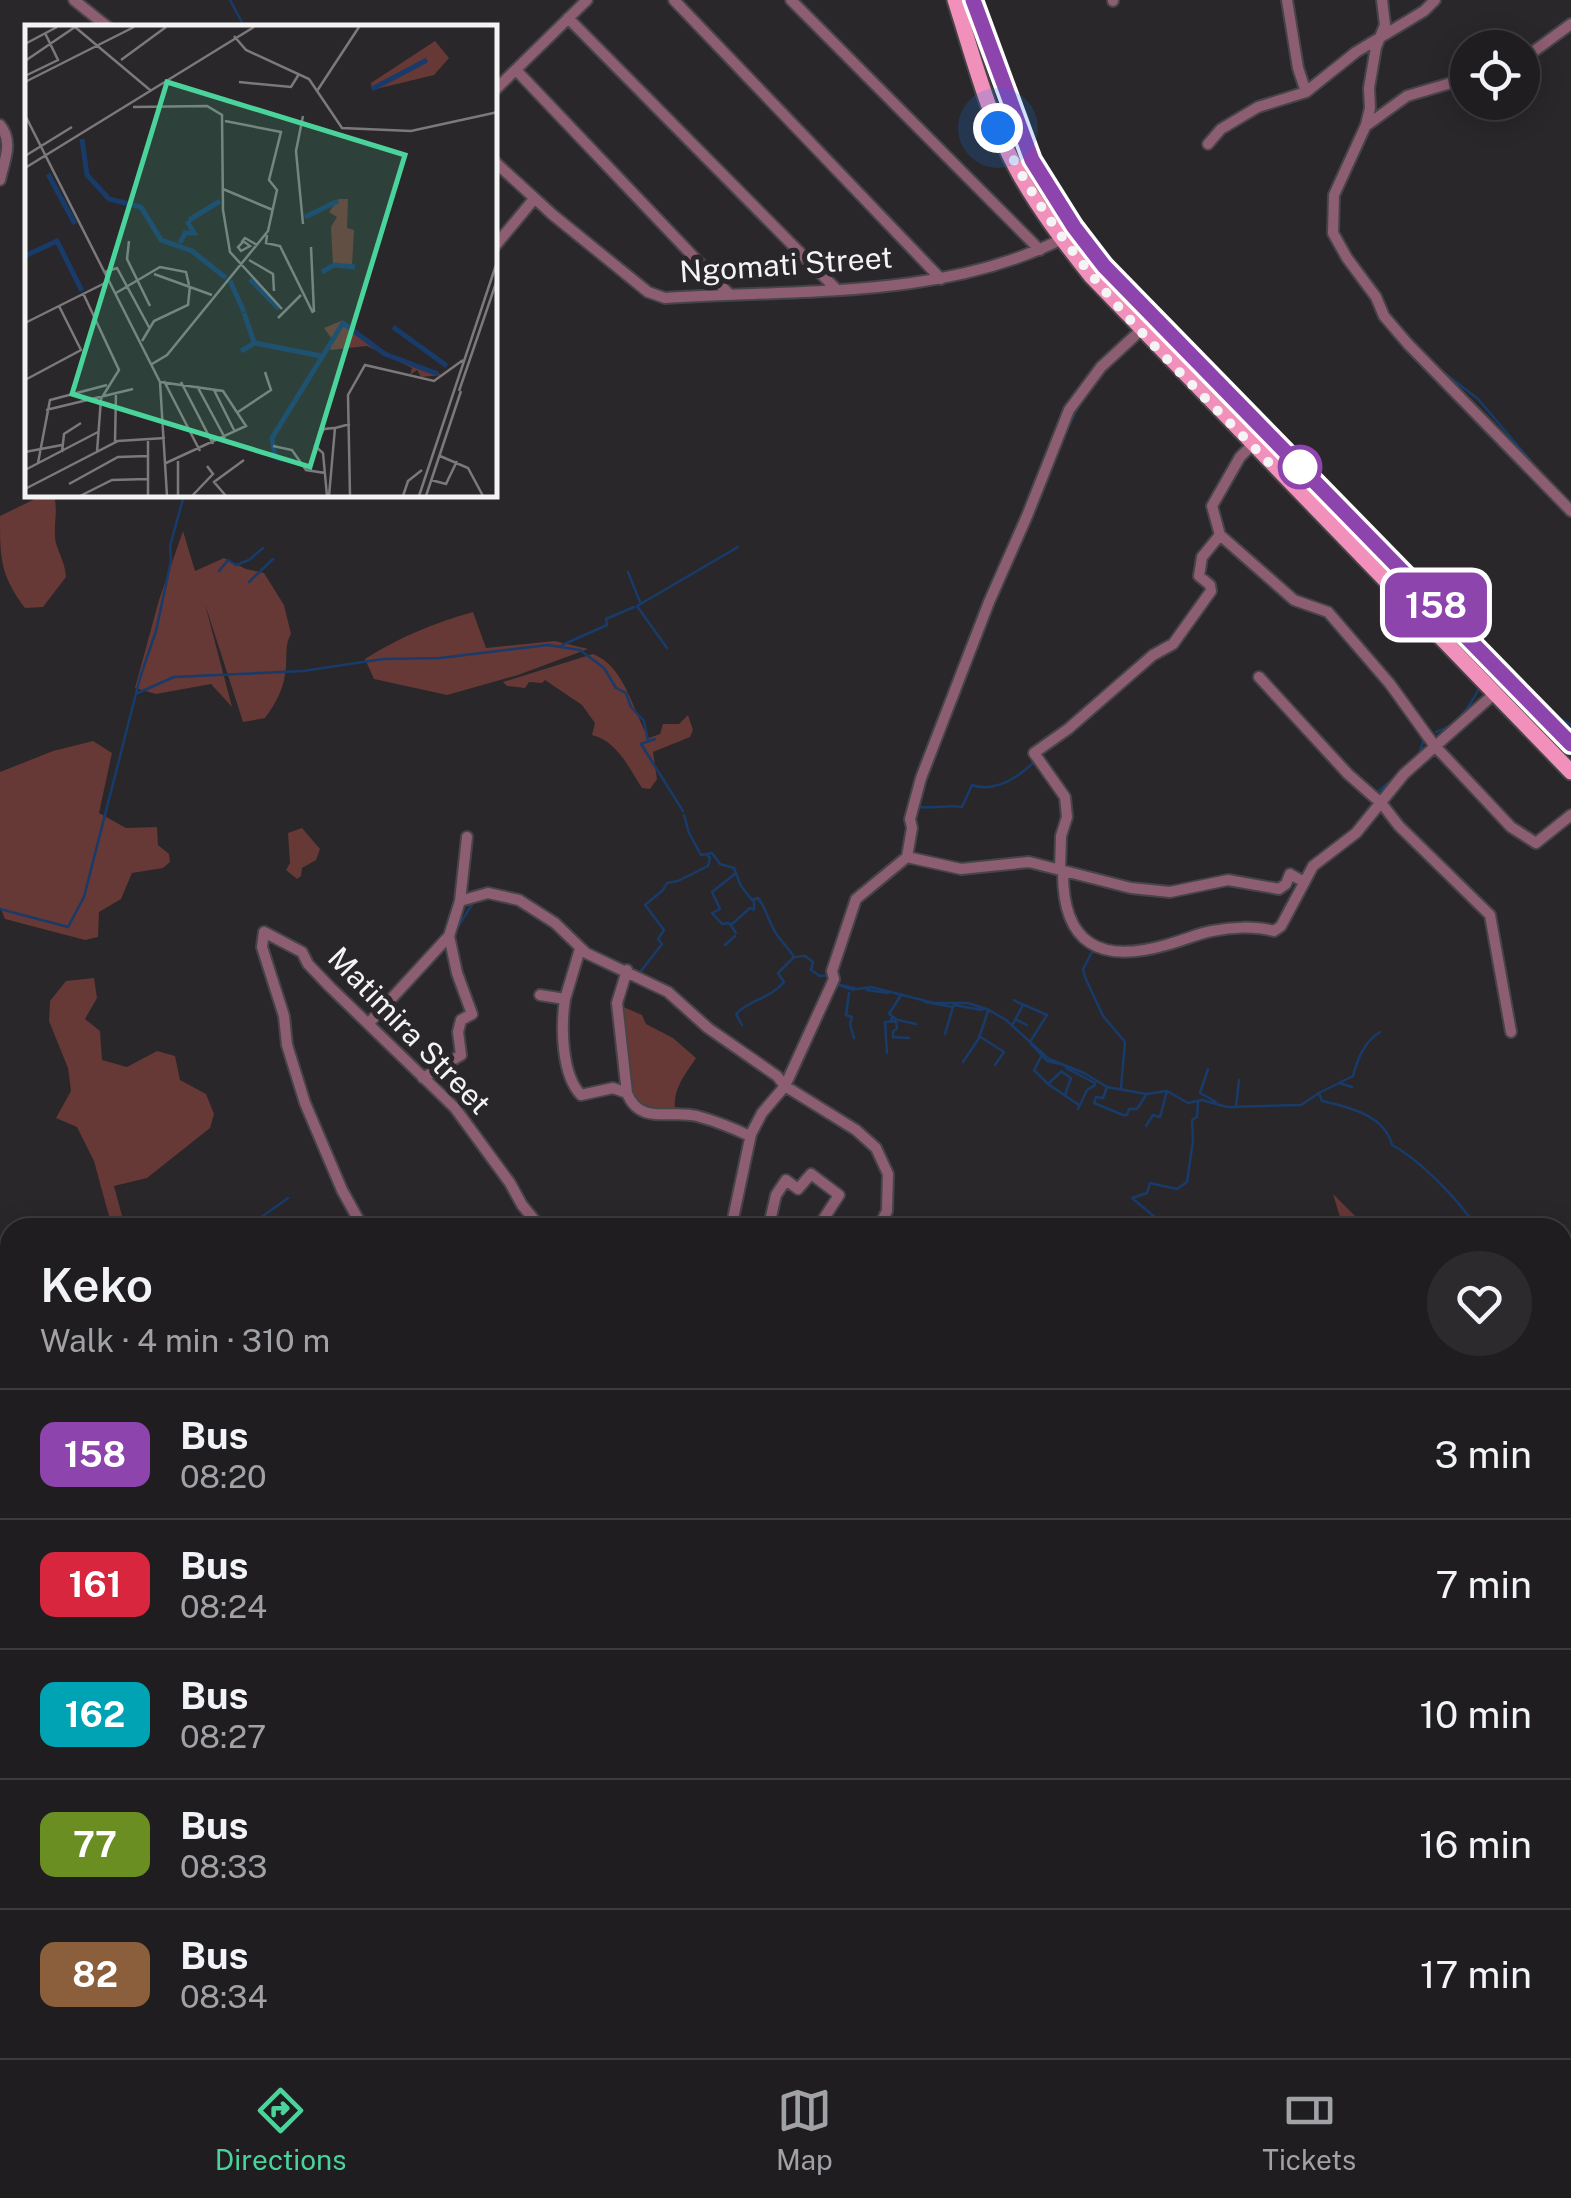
<!DOCTYPE html>
<meta charset="utf-8">
<style>
:root{--surface:#1f1d20;--page:#2c2a2d;--text:#f1f3f6;--muted:#a1a2a5;--line:#3c3b3e;--accent:#4ad49c}
body{margin:0;font-family:"Public Sans",sans-serif;background:var(--page);color:var(--text);height:100vh;display:flex;flex-direction:column;font-size:38px;white-space:nowrap}
*{box-sizing:border-box;margin:0}
p{font-size:32px;color:var(--muted)}
.icon{flex:none;width:55px;height:55px;fill:none;stroke:currentColor;stroke-width:2;stroke-linecap:round;stroke-linejoin:round}
.map{position:relative;flex:1;overflow:hidden}
.details{position:absolute;left:0px;top:1218px;width:1572px;height:842px;display:flex;flex-direction:column;background:var(--surface);border-radius:30px 30px 0 0;box-shadow:0 5px 25px #0003,0 0 0 2px var(--line)}
.details>*{flex:none}
.badge{padding:0 20px;border-radius:15px;font-size:35px;line-height:65px}
.fabs{position:absolute;left:1450px;top:30px;display:grid;gap:20px}
.fabs a{display:grid;place-items:center;width:90px;height:90px;border-radius:50%;background:var(--surface);box-shadow:0 5px 25px #0003,0 0 0 2px var(--line);font-size:50px}
.you{position:absolute;width:50px;height:50px;margin:-25px;border:8px solid #fff;border-radius:50%;background:#1a73e8;box-shadow:0 0 0 15px #1a73e833}
.map>.badge{position:absolute;translate:-50% -50%;box-shadow:0 0 0 5px #fff}
.round{display:grid;place-items:center;flex:none;width:105px;height:105px;border-radius:52px;background:var(--page)}
.overview{display:flex;align-items:center;justify-content:space-between;height:170px;padding:0 40px}
h1{font-size:48px;font-weight:600;line-height:75px}
ul{padding:0;list-style:none}
li{display:flex;align-items:center;gap:30px;height:130px;padding:0 40px;border-top:2px solid var(--line)}
li div{flex:1}
li b{display:block;font-size:38px}
li em{font-style:normal}
li .badge{min-width:110px;font-weight:700;text-align:center}
.tabs{display:flex;justify-content:space-around;align-items:center;height:140px;border-top:2px solid var(--line);background:var(--surface);font-size:28px;color:var(--muted)}
.tabs a{display:grid;justify-items:center;gap:5px}
.tabs .selected{color:var(--accent)}
.map>svg:first-child{display:block}
.green{fill:#663836}
.lines{fill:none;stroke-linecap:round;stroke-linejoin:round}
.stream{stroke:#183b6a;stroke-width:2.5}
.street-casing{stroke:#464446;stroke-width:14}
.primary-casing{stroke:#464446;stroke-width:19}
.street{stroke:#8d5d72;stroke-width:10}
.primary{stroke:#f290bc;stroke-width:15}
.line-casing{stroke:#fff;stroke-width:22}
.line{stroke:#8e44ad;stroke-width:15}
.walk{stroke:#f5f4f5;stroke-width:10;stroke-dasharray:0 18}
.stop-dot{fill:#fff;stroke:#8e44ad;stroke-width:5}
.labels{text-anchor:middle;stroke-width:10;stroke-linejoin:round;paint-order:stroke}
.street-label{font-size:30px;fill:#f5f4f5;stroke:#29272a}
.inset-river{fill:none;stroke:#183b6a;stroke-width:5}
.inset-road{fill:none;stroke:#7b797b;stroke-width:2.5}
.view{fill:#4ad49c;fill-opacity:0.15;stroke:#4ad49c;stroke-width:5}
.inset-edge{fill:none;stroke:#f5f4f5;stroke-width:5}
</style>
<div class="map">
<svg width="1571" height="2058" viewBox="0 0 1571 2058">
<rect width="100%" height="100%" fill="#29272a"/>
<path class="green" d="M 54,495 C 58,512 54,521 55,537 C 55,547 65,560 66,577 L 43,607 L 25,608 C 0,575 0,558 0,516 L 39,497 Z
M 183,531 L 195,571 L 224,558 L 246,569 L 264,573 L 284,605 L 291,634 C 285,644 287,654 286,666 C 285,686 277,702 265,718 L 243,722 L 205,604 L 232,707 L 211,684 L 156,694 L 135,688 L 159,600 Z
M 473,612 L 486,648 L 555,641 L 588,649 L 518,675 L 447,695 L 374,679 L 365,659 C 400,637 433,623 473,612 Z
M 593,654 C 625,666 633,712 649,738 L 660,734 L 663,724 L 679,724 L 688,715 L 693,730 L 690,737 L 653,752 L 657,779 L 650,789 L 642,788 C 629,768 617,741 592,735 L 595,723 L 582,705 L 545,680 L 542,683 L 529,682 L 525,688 L 507,686 L 503,682 Z
M 93,741 L 112,753 L 99,813 L 126,828 L 157,827 L 158,845 L 169,854 L 170,862 L 163,868 L 132,873 L 121,899 L 99,912 L 98,937 L 85,940 L 5,919 L 0,907 L 0,772 L 53,751 Z
M 302,828 L 320,849 L 316,860 L 302,868 L 301,876 L 297,879 L 286,870 L 290,863 L 288,833 Z
M 94,978 L 97,998 L 85,1019 L 100,1031 L 102,1060 L 127,1067 L 157,1051 L 175,1056 L 180,1080 L 206,1094 L 214,1114 L 210,1128 L 147,1178 L 114,1186 L 125,1227 L 112,1227 L 94,1161 L 77,1127 L 56,1118 L 71,1091 L 68,1068 L 49,1021 L 50,1001 L 66,981 Z
M 614,1003 L 642,1015 L 646,1024 L 673,1038 L 696,1058 C 685,1075 673,1088 675,1110 L 664,1113 L 635,1104 L 627,1082 Z
M 1333,1194 L 1366,1227 L 1343,1227 Z"/>
<g class="lines">
<path class="stream" d="M 230,0 L 245,28
M 1438,368 L 1478,399 L 1541,473
M 1107,369 L 1122,354
M 1062,440 L 1080,403
M 1017,551 L 1024,536
M 219,571 L 228,560 L 236,565 L 249,560 L 263,548
M 628,572 L 640,602
M 249,582 L 273,559
M 1003,583 L 1012,563
M 987,620 L 997,595
M 562,645 L 607,625 L 606,619 L 634,607
M 667,648 L 637,606 L 738,547
M 138,693 L 174,677 L 303,671 L 383,659 L 440,658 L 548,645 L 580,650 L 604,668 L 616,688 L 626,693 L 631,707 L 644,721 L 648,741 L 655,739 L 641,744 L 683,811
M 953,708 L 977,646
M 1550,713 L 1571,725
M 1436,732 C 1456,726 1470,707 1479,688
M 1419,754 L 1424,739
M 1375,794 L 1395,777
M 919,807 C 934,809 950,804 962,807 L 972,785 C 996,793 1019,777 1036,760
M 684,815 L 689,833 L 701,855 L 712,853 L 720,864 L 734,868 L 741,886 L 752,900 L 758,898 C 767,910 767,917 773,928 C 778,939 788,947 794,957 L 805,956 L 813,962 L 811,970 L 820,976 L 828,975
M 0,909 L 68,927 L 84,897 L 140,678 L 156,631 L 171,561 L 170,546 L 184,495
M 732,924 L 750,908 L 754,910 L 754,900
M 456,930 L 473,903
M 736,933 L 729,923 L 722,924 L 712,913 L 720,909 L 712,892 L 736,873
M 1077,938 L 1092,950
M 725,945 L 735,936
M 1092,952 L 1083,969 L 1085,977 L 1103,1016 L 1125,1042 L 1121,1088
M 638,975 L 662,944 L 658,939 L 664,930 L 645,905 L 663,890 L 667,883 L 678,881 L 708,866 L 710,858 L 707,855
M 836,984 L 858,989 L 871,987 L 934,1003 L 968,1003 L 989,1010 L 1006,1020 L 1049,1059 L 1084,1073 L 1107,1087 L 1146,1094 L 1167,1091 L 1188,1103 L 1202,1100 L 1227,1107 L 1301,1105 L 1319,1093 L 1322,1101 C 1348,1107 1385,1115 1392,1145 C 1420,1160 1459,1200 1477,1228
M 838,985 L 854,990
M 867,990 L 888,993
M 849,993 L 846,1015 L 852,1017 L 850,1024 L 854,1038
M 925,1002 L 953,1007
M 1022,1004 L 1047,1015 L 1030,1042
M 954,1005 L 982,1010
M 1015,1019 L 1027,1025
M 898,1020 L 916,1024
M 896,1022 L 897,1029 L 893,1031 L 893,1037 L 909,1038
M 742,1025 L 736,1014 C 750,999 770,999 784,982 L 778,973 L 794,957
M 1012,1026 L 1023,1005 L 1014,1000
M 945,1034 L 953,1007
M 979,1036 L 1004,1052 L 995,1065
M 1031,1044 L 1047,1061 L 1060,1064
M 887,1053 L 885,1022 L 895,1021 L 891,1021 L 892,1017 L 896,1019 L 889,1014 L 901,995
M 1041,1057 L 1034,1070 L 1048,1084
M 963,1062 L 979,1038 L 988,1011
M 1066,1068 L 1095,1083
M 1208,1069 L 1200,1093 L 1216,1102
M 1062,1071 L 1048,1084 L 1079,1105
M 1062,1072 L 1071,1078 L 1065,1095
M 795,1076 L 804,1057
M 1339,1083 L 1352,1087
M 1107,1087 L 1103,1098 L 1096,1097 L 1094,1103 L 1123,1115 L 1127,1115 L 1129,1109 L 1137,1109 L 1146,1095
M 1319,1093 L 1353,1076 C 1357,1060 1365,1041 1380,1032
M 1236,1107 L 1239,1080
M 1078,1109 L 1087,1090 L 1095,1085
M 1146,1126 L 1153,1115 L 1160,1117 L 1167,1091
M 256,1228 L 253,1223 L 288,1198
M 1168,1228 L 1132,1198 L 1147,1193 L 1150,1183 L 1177,1189 L 1187,1182 L 1193,1141 L 1192,1120 L 1197,1117 L 1198,1102
M 1487,1228 L 1492,1219
M 1562,1268 L 1571,1271
M 1562,1912 L 1571,1910"/>
<defs>
<path id="street" d="M 74,0 L 109,28
M 674,0 L 941,279
M 791,0 L 1040,250
M 1287,0 L 1298,68 L 1306,92
M 1382,0 L 1385,25 L 1376,47 L 1369,88 L 1370,108 L 1366,125 L 1334,195 L 1333,233 L 1347,258 L 1376,297 L 1384,316 L 1408,344 L 1571,511
M 1113,1 L 1113,0
M 568,18 L 837,290
M 1522,60 L 1571,24
M 516,70 L 729,294
M 495,90 L 587,0
M 0,125 C 14,142 4,161 0,180
M 1367,125 L 1407,96 L 1468,78
M 1208,144 L 1221,129 L 1258,107 L 1306,92 L 1356,52 L 1424,11 L 1435,0
M 495,162 L 553,215 L 648,292 L 665,298 C 797,289 940,300 1062,239
M 495,246 L 534,199
M 1248,449 L 1240,457 L 1212,506 L 1220,535 L 1294,600 L 1328,612 L 1390,684 L 1434,745 L 1511,827 L 1536,843 L 1571,815
M 1259,677 L 1348,774 L 1382,804 L 1399,826 L 1490,915 L 1511,1032
M 907,857 L 961,869 L 1029,862 L 1131,888 L 1170,892 L 1228,880 L 1279,889 L 1286,884 L 1290,874 L 1304,882
M 1060,870 L 1061,836 L 1067,817 L 1065,797 L 1034,753 L 1068,729 L 1153,655 L 1173,644 L 1211,591 L 1210,585 L 1199,576 L 1202,557 L 1220,535
M 1063,873 C 1063,944 1100,964 1166,945 C 1182,941 1196,934 1212,931 C 1231,927 1255,926 1274,931 L 1281,926 L 1313,866 L 1356,833 L 1404,774 L 1494,694
M 460,901 L 488,893 L 519,900 L 555,923 L 586,953 L 668,992 L 708,1028 L 777,1076 L 785,1086 L 856,1130 L 876,1148 L 888,1174 L 887,1211 L 883,1219 L 892,1228
M 540,995 L 565,999 C 561,1026 561,1074 581,1095 L 613,1088 L 627,1093 C 640,1126 671,1109 697,1116 C 715,1121 733,1128 750,1136
M 565,999 L 580,949
M 369,1023 L 449,936 L 460,901 L 467,837
M 423,1078 L 461,1055 L 458,1032 L 461,1020 L 472,1014 L 457,973 L 449,936
M 627,1093 L 617,1003 L 627,970
M 363,1228 L 342,1190 L 305,1103 L 287,1045 L 284,1016 L 262,947 L 264,932 L 302,952 L 308,964 L 330,987 L 455,1108 L 510,1183 L 522,1205 L 541,1228
M 731,1228 L 751,1134 L 762,1113 L 785,1086 L 834,979 L 832,971 L 856,899 L 907,857 L 912,828 L 910,819 L 921,778 L 989,602 L 1027,516 L 1069,410 L 1101,367 L 1141,330
M 788,1228 L 770,1221 L 776,1195 L 786,1180 L 798,1189 L 811,1174 L 839,1195 L 821,1223 L 827,1228
M 1562,1922 L 1571,1920
M 684,2050 L 685,2058"/>
<path id="primary" d="M 955,0 C 973,56 988,116 1016,168 C 1037,207 1064,242 1091,276 L 1571,772
M 973,0 L 1032,160 L 1054,197 L 1105,266 L 1571,744"/>
</defs>
<use href="#street" class="street-casing"/>
<use href="#primary" class="primary-casing"/>
<use href="#street" class="street"/>
<use href="#primary" class="primary"/>
</g>
<g class="lines">
<defs>
<path id="line" d="M 973,0 L 1032,160 L 1074,227 L 1104,266 L 1571,744"/>
</defs>
<use href="#line" class="line-casing"/>
<use href="#line" class="line"/>
<path class="walk" d="M 998,128 C 1059,264 1174,364 1276,470 L 1300,467"/>
</g>
<circle class="stop-dot" cx="1300" cy="467" r="20"/>
<g class="labels">
<g class="street-label">
<text transform="translate(786 265) rotate(-4)" y="10">Ngomati Street</text>
<text transform="translate(409 1031) rotate(46)" y="10">Matimira Street</text>
</g>
</g>
<g transform="translate(25 25)">
<rect width="472" height="472" fill="#29272a"/>
<path d="M 410,16 L 424,33 L 409,50 L 347,65 L 346,58 ZM 314,174 L 323,174 L 322,203 L 329,205 L 327,240 L 308,239 L 306,202 L 312,192 L 304,187 ZM 316,296 L 360,329 L 417,350 L 396,352 L 392,345 L 385,350 L 387,343 L 342,321 L 305,325 L 307,314 L 299,303 Z" fill="#663836"/>
<path class="inset-river" d="M 347,64 L 402,35M 57,114 L 62,150 L 84,174 L 116,182 L 136,215 L 167,226 L 201,253M 23,149 L 50,199M 280,192 L 313,176M 164,195 L 195,176M 155,218 L 160,208 L 169,208 L 162,196M 2,230 L 32,216 L 57,266M 297,247 L 309,240 L 330,242M 225,254 L 254,284M 205,256 L 219,287M 219,288 L 229,317M 368,302 L 422,341M 216,326 L 230,318 L 296,331M 258,435 L 250,432 L 247,413 L 318,298 L 360,329 L 413,349"/>
<path class="inset-road" d="M 50,2 L 125,65M 209,11 L 221,25 L 284,54 L 317,103 L 386,106 L 473,87M 0,19 L 32,2M 96,35 L 141,2M 0,36 L 50,2M 0,51 L 33,35 L 20,8M 0,57 L 109,2M 214,57 L 266,62 L 274,49M 292,66 L 334,2M 108,82 L 182,81 L 197,90 L 198,185 L 205,227 L 257,284M 0,90 L 135,357 L 142,471M 0,131 L 47,102M 0,143 L 229,2M 198,164 L 248,185M 278,199 L 271,126 L 278,91M 242,210 L 241,218 L 255,221 L 288,288M 104,216 L 102,234 L 125,281M 218,216 L 225,221 L 216,226 L 213,222 L 217,218 L 217,217 L 219,214 L 220,213 L 232,220M 286,222 L 289,287M 224,235 L 248,249 L 249,266M 80,247 L 92,243 L 125,304M 129,249 L 187,270M 58,268 L 94,345 L 76,374 L 72,427M 91,268 L 135,242 L 161,247 L 164,260M 253,293 L 276,270M 0,298 L 82,257M 117,316 L 129,296 L 163,280 L 165,261M 127,339 L 142,330 L 243,206 L 252,165 L 244,155 L 256,107 L 200,96M 0,355 L 56,325 L 34,281M 139,356 L 175,426M 135,357 L 198,366 L 221,401 L 141,438M 156,357 L 188,419M 172,361 L 200,413M 189,365 L 210,407M 434,366 L 471,258M 21,385 L 108,364M 213,387 L 246,365 L 240,347M 90,418 L 91,367M 248,421 L 267,425 L 281,445 L 300,448M 0,427 L 37,420M 37,427 L 39,409 L 56,398M 415,431 L 443,443 L 458,471M 153,436 L 153,471M 13,438 L 25,375 L 82,360M 0,445 L 73,407M 406,455 L 421,459 L 432,436M 44,459 L 93,432 L 123,431M 0,464 L 93,416 L 140,413M 55,471 L 87,455 L 123,454M 123,471 L 123,414M 167,471 L 188,449 L 182,441M 201,471 L 189,457 L 219,435M 302,471 L 298,428 L 290,421 L 299,404 L 309,403M 304,471 L 310,403 L 325,399M 325,471 L 323,370 L 340,340 L 409,356 L 438,335M 378,471 L 383,456 L 397,445M 394,471 L 473,234M 401,471 L 436,366"/>
<path class="view" d="M 142,57 L 380,130 L 285,442 L 47,369 Z"/>
<rect width="472" height="472" class="inset-edge"/>
</g>
</svg>
<div class="fabs">
<a><svg class="icon" aria-label="locate" viewBox="0 0 24 24"><circle cx="12" cy="12" r="6"/><path d="M12 2v4M12 18v4M2 12h4M18 12h4"/></svg></a>
</div>
<div class="you" style="left:998px;top:128px"></div>
<b class="badge" style="left:1436px;top:605px;background:#8e44ad;color:#fff">158</b>
<section class="details">
<div class="overview"><div><h1>Keko</h1><p>Walk · 4 min · 310 m</p></div><a class="round"><svg class="icon" aria-label="heart" viewBox="0 0 24 24"><path d="M12 20l-8-8c-3-5 5-10 8-4 3-6 11-1 8 4z"/></svg></a></div>
<ul>
<li><span class="badge" style="background:#8e44ad;color:#fff">158</span><div><b>Bus</b><p>08:20</p></div><em>3 min</em></li>
<li><span class="badge" style="background:#d7263d;color:#fff">161</span><div><b>Bus</b><p>08:24</p></div><em>7 min</em></li>
<li><span class="badge" style="background:#00a3b4;color:#fff">162</span><div><b>Bus</b><p>08:27</p></div><em>10 min</em></li>
<li><span class="badge" style="background:#6b8e23;color:#fff">77</span><div><b>Bus</b><p>08:33</p></div><em>16 min</em></li>
<li><span class="badge" style="background:#8b5e3c;color:#fff">82</span><div><b>Bus</b><p>08:34</p></div><em>17 min</em></li>
</ul>
</section>
</div>
<nav class="tabs">
<a class="selected"><svg class="icon" aria-label="directions" viewBox="0 0 24 24"><path d="M12 3l9 9-9 9-9-9zM9 14v-3h6M13 9l2 2-2 2"/></svg>Directions</a>
<a><svg class="icon" aria-label="map" viewBox="0 0 24 24"><path d="M3 6l6-2 6 2 6-2v14l-6 2-6-2-6 2zM9 4v14M15 6v14"/></svg>Map</a>
<a><svg class="icon" aria-label="tickets" viewBox="0 0 24 24"><path d="M3 7h18v10H3zM15 7v10"/></svg>Tickets</a>
</nav>
